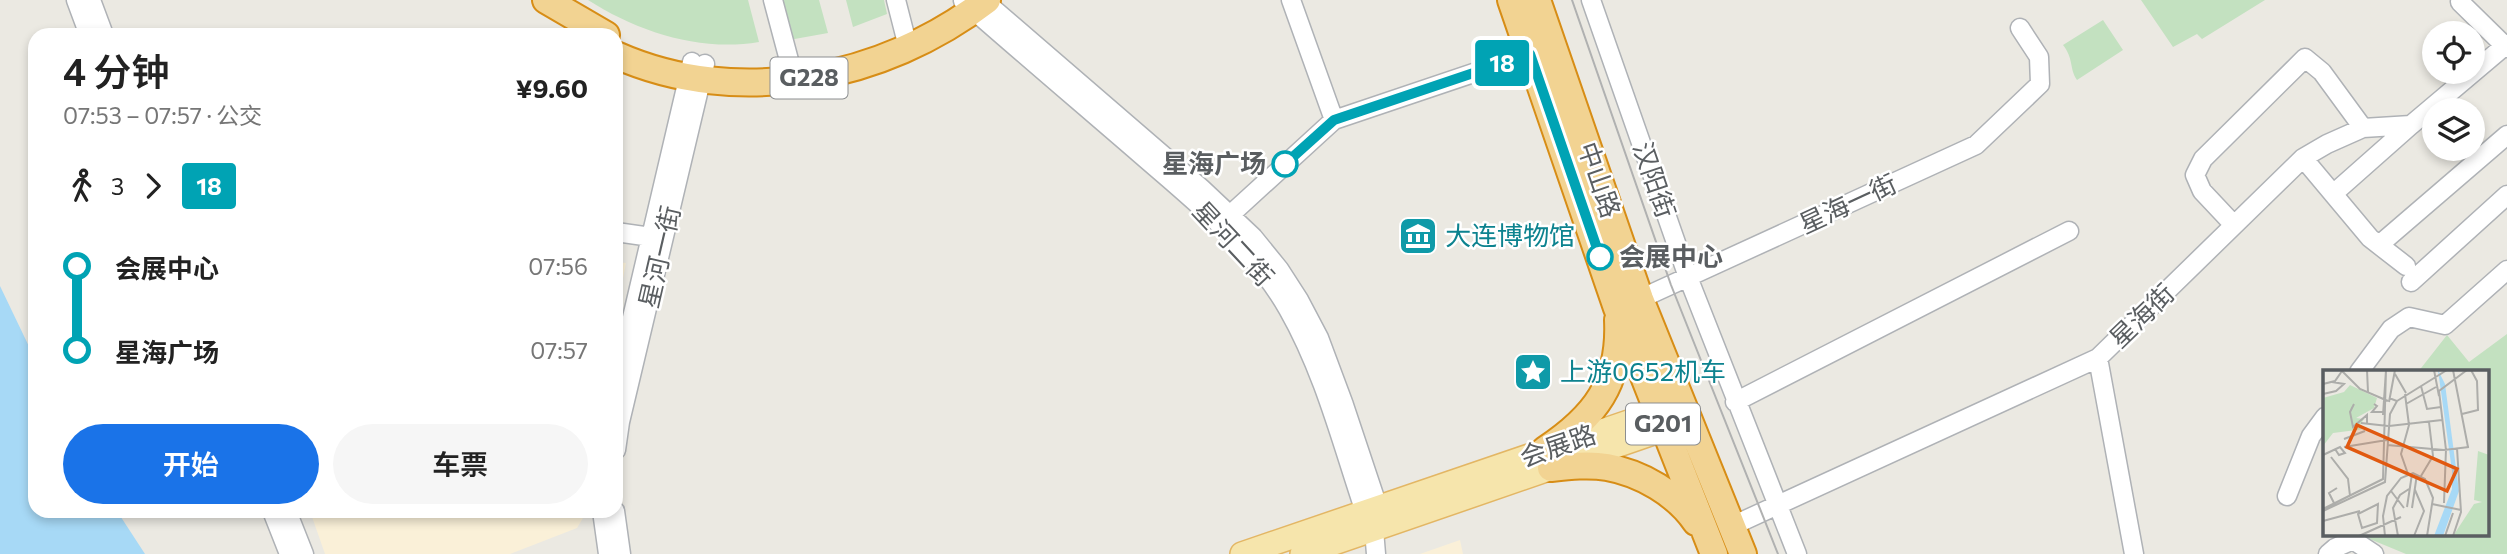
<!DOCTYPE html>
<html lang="zh">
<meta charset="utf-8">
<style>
:root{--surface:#fff;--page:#f6f6f6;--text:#222;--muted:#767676;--accent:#1a73e8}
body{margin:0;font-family:Commissioner,"Noto Sans SC",sans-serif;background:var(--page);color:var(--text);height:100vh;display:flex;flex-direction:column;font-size:26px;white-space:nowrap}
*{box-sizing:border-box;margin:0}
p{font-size:23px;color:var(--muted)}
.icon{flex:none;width:38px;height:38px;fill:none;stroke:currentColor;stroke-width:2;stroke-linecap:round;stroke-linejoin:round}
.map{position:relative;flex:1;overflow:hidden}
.drawer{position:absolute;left:28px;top:28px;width:595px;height:490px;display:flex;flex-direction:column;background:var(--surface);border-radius:21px;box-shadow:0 4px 10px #0003}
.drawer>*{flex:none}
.badge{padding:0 14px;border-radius:5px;font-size:24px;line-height:46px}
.tools{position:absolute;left:2422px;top:21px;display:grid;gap:14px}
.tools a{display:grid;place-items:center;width:63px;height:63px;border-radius:50%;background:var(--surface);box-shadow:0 4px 10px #0003;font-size:35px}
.map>.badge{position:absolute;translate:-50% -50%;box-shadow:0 0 0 4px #fff}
.legs{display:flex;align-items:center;gap:10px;height:77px;padding:0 35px;font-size:23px}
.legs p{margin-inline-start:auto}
.head{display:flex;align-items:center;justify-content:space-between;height:119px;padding:0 35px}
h1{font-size:38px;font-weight:600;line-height:52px}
.primary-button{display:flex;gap:14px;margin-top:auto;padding:14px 35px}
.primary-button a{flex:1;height:80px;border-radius:42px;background:var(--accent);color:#fff;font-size:28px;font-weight:600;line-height:80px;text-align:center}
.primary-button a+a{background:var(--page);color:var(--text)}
ul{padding:0 35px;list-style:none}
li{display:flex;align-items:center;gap:24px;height:84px;font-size:26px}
li i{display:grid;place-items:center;width:10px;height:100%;margin:0 9px;background:currentColor}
li i::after{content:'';width:18px;height:18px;margin:-9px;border:5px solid;border-radius:50%;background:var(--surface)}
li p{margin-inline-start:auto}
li:first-child i{background:linear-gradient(#0000 50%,currentColor 0)}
li:last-child i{background:linear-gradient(currentColor 50%,#0000 0)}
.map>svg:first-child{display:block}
.commercial{fill:#faf0d8}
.green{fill:#c3e1c0}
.water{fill:#a7d9f6}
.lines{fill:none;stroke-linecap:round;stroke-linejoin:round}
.minor-casing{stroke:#afb2b6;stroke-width:21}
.major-casing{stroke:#e3b664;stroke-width:26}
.highway-casing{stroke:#d78d16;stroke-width:30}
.minor{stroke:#fff;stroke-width:18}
.major{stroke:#f6e5ac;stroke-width:23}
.highway{stroke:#f2d392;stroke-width:26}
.tram{stroke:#b0b1b1;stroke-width:2}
.line-1-casing{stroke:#fff;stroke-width:16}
.line-1{stroke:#00a3b4;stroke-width:10}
.stop-1-dot{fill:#fff;stroke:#00a3b4;stroke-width:3.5}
.labels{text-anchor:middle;stroke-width:5;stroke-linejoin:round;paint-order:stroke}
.shield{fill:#fff;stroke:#8c8e90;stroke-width:2}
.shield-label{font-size:24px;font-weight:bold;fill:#5a5e61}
.stop-label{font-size:26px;font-weight:bold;fill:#5a5e61;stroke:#fff;text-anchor:end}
.street-label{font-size:26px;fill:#5a5e61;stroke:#fff}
.culture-label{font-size:26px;fill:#0d838f;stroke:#fff;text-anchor:start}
.inset-road{fill:none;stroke:#adadaa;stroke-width:2}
.view{fill:#e15910;fill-opacity:0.15;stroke:#e15910;stroke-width:3.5}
.inset-edge{fill:none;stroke:#5a5e61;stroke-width:3.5}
</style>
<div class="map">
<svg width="2507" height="554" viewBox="0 0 2507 554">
<rect width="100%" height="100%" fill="#ebe9e2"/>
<path class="commercial" d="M 616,262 L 626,263 L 616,315 Z
M 310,511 L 584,511 L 583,518 L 577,528 L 510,554 L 325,554 Z
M 1460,540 L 1463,554 L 1420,554 Z"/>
<path class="green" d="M 588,0 L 748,0 L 759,42 C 700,52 638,32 588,0 Z
M 778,0 L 819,0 L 828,33 L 789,40 Z
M 846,0 L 884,0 L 887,14 L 853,27 Z
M 2141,0 L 2265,0 L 2202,39 L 2197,34 L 2173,47 Z
M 2103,20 L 2123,50 L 2077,80 C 2069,68 2074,59 2063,45 Z
M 2507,334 L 2507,554 L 2406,554 L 2360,535 L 2488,535 L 2488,372 L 2418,372 L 2447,335 L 2469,362 Z"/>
<path class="water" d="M 0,286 L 35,359 L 35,511 L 117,511 L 145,554 L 0,554 Z"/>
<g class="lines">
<defs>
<path id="minor" d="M 76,0 L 89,35
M 91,0 L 104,35
M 773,0 L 794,79
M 896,0 L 908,47
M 983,0 L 1201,188 L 1253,237 L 1279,269 L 1299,300 L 1319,338 L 1344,405 L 1378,507 L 1374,530 L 1376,554
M 1291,0 L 1334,120
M 1591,0 L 1688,277 L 1797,554
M 963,1 C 1021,52 1080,102 1139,153 C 1193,200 1252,246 1288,309 C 1324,372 1342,444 1365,512 L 1371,523
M 2460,2 L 2507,48
M 2303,158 L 2370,238 L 2406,266
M 2333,194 L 2411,125
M 1230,215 L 1334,120 L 1530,54
M 2234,225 L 2202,191 L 2195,175 L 2203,159 L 2305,58 L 2322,72 L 2363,128
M 616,232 L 651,237
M 2379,245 L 2507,135
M 2411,282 L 2507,195
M 1640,299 L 1976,145 L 2040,84 L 2039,57 L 2020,28
M 2098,358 L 2134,554
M 2359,372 L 2391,329 L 2409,317 L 2445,325 L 2507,270
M 616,386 L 692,62
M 1735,402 L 2069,231
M 616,450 L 620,422 L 705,64
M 2287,496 L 2311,436 L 2325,417
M 272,511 L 289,554
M 287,511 L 304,554
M 602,511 L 608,554
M 615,511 L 621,554
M 1732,526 L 2098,358 L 2303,158 L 2327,144 L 2363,128 L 2411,125 L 2507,44
M 2328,554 L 2335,548 L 2353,540 L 2374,554"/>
<path id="major" d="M 1242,554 L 1658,412 L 1673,412
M 1302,554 L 1665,429 L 1678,420"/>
<path id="highway" d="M 546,0 L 606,35
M 1511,0 L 1617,308 L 1714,554
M 1537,0 L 1640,299 L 1743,554
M 616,55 C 737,109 884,80 987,0
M 1545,450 C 1595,417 1621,383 1618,320
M 1551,468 C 1570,466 1589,464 1607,467 C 1641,473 1677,494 1696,522"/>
</defs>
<use href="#minor" class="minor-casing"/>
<use href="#major" class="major-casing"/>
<use href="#highway" class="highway-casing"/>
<use href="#minor" class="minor"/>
<use href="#major" class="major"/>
<use href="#highway" class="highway"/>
<path class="tram" d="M 1572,0 L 1671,285 L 1778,554"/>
</g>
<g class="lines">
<defs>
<path id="line-1" d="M 1285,164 L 1334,120 L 1530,54 L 1600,257"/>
</defs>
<use href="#line-1" class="line-1-casing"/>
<use href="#line-1" class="line-1"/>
</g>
<defs>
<symbol id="museum-square" viewBox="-11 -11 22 22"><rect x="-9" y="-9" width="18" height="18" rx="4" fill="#0f9aa8" stroke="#fff"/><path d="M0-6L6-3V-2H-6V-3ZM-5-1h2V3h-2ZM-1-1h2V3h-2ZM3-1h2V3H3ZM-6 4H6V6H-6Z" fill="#fff"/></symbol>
<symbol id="sight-square" viewBox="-11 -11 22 22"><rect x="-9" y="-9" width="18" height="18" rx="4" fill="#0f9aa8" stroke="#fff"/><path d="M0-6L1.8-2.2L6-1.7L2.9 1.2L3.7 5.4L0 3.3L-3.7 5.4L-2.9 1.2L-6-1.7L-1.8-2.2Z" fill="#fff"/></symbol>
</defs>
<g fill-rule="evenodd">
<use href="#museum-square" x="1396" y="214" width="44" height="44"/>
<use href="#sight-square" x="1511" y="350" width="44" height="44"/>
</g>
<g class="stop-1-dot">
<circle cx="1285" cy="164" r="12"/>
<circle cx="1600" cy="257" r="12"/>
</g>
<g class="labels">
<g class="shield">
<rect x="770.5" y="57.5" width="77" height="41" rx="5"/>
<rect x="1626" y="403.5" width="74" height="41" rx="5"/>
</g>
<g class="shield-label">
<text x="809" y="86">G228</text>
<text x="1663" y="432">G201</text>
</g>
<g class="stop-label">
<text x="1266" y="173">星海广场</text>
<text x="1619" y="266" text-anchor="start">会展中心</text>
</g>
<g class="street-label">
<text transform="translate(1599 180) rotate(71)" y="9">中山路</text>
<text transform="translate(1654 180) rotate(71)" y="9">汉阳街</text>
<text transform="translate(1848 204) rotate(-25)" y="9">星海一街</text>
<text transform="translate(1233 244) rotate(47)" y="9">星河二街</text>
<text transform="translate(660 257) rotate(-77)" y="9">星河一街</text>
<text transform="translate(2142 316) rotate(-44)" y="9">星海街</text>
<text transform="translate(1558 446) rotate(-19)" y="9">会展路</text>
</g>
<g class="culture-label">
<text x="1445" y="245">大连博物馆</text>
<text x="1560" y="381">上游0652机车</text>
</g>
</g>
<g transform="translate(2323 370)">
<rect width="166" height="166" fill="#ebe9e2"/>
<path d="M 27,15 L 54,28 L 51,38 L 33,48 L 41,49 L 37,55 L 41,59 L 10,63 L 0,76 L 0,28 L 21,22 ZM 155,81 L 166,85 L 166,166 L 130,166 L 151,134 L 159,132 L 151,130 Z" fill="#c3e1c0"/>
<path d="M 115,0 L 122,14 L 136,121 L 120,166 L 111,166 L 129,119 L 129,101 Z" fill="#a7d9f6"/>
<path class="inset-road" d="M 18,0 L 37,19 L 65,31M 44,0 L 45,22M 111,0 L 116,26M 130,0 L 145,77M 72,4 L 83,23M 0,14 L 12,11 L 19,1M 98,16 L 104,39 L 118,37M 0,24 L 13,21 L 21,14 L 9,12M 82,24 L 86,55 L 78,84 L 85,104M 74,31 L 124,0M 66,32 L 72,0M 31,34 L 27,42 L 30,57 L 44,45 L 44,53M 51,34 L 54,36 L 49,42 L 62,42M 83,34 L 113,17M 139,44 L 155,40 L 154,11 L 148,0M 60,45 L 63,0M 38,53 L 65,56M 66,56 L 119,50M 21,69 L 42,61M 64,75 L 121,80 L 146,77M 21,77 L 64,70M 123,80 L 116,21 L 144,0M 0,85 L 17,77 L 22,83 L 16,85 L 12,79M 8,87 L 25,109 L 27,126M 98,106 L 110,86 L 106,52M 68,121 L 81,138M 121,133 L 123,79M 55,134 L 54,153 L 39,158 L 35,144 ZM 109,134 L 138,140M 12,135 L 6,123 L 14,118M 84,137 L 89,104M 89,138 L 94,104M 0,139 L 60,109 L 63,0M 0,141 L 62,112 L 67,44 L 74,31 L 66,28M 0,151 L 37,141M 36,166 L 78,147M 62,166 L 60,146 L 64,126 L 78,108 L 90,103 L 102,109 L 110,128 L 104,166M 75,166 L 70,138 L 77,125 L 86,119M 91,166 L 101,141 L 92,120M 122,166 L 130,143M 130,166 L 138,142 L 134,78"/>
<path class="view" d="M 34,55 L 134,99 L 124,121 L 24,77 Z"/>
<rect width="166" height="166" class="inset-edge"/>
</g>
</svg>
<div class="tools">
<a><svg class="icon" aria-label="locate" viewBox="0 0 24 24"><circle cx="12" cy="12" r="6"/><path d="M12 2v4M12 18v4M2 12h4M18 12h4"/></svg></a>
<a><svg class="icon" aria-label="layers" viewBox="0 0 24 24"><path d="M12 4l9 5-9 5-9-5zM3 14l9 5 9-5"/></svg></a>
</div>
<b class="badge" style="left:1502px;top:63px;background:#00a3b4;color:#fff">18</b>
<section class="drawer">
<div class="head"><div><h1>4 分钟</h1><p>07:53 – 07:57 · 公交</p></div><b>¥9.60</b></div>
<div class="legs"><svg class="icon" aria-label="walk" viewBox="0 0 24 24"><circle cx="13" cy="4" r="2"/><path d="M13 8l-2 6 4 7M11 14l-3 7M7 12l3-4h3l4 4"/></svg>3<svg class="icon" aria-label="forward" viewBox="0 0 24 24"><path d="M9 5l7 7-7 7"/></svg><b class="badge" style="background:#00a3b4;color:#fff">18</b></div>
<ul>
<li><i style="color:#00a3b4"></i><b>会展中心</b><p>07:56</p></li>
<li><i style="color:#00a3b4"></i><b>星海广场</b><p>07:57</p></li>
</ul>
<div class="primary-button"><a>开始</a><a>车票</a></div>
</section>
</div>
